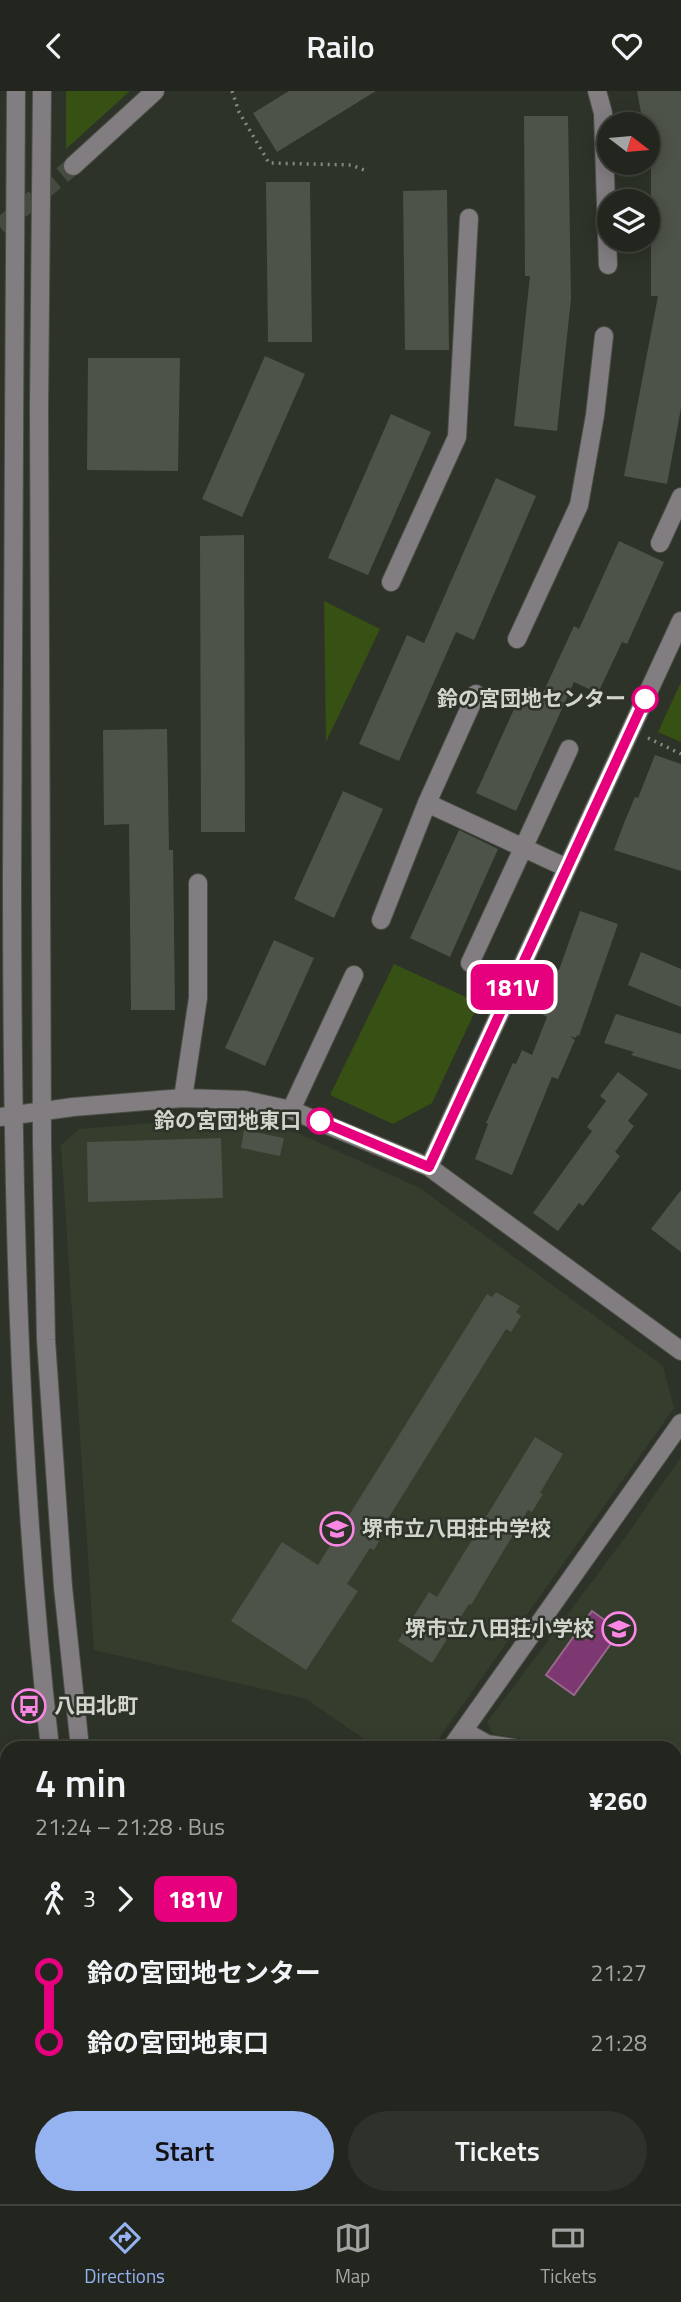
<!DOCTYPE html>
<meta charset="utf-8">
<style>
:root{--surface:#22261e;--page:#2e322b;--text:#f1f3f6;--muted:#a2a5a4;--line:#3f433c;--accent:#95b2f1}
body{margin:0;font-family:"Titillium Web","Noto Sans JP",sans-serif;background:var(--page);color:var(--text);height:100vh;display:flex;flex-direction:column;font-size:26px;white-space:nowrap}
*{box-sizing:border-box;margin:0}
p{font-size:23px;color:var(--muted)}
.icon{flex:none;width:38px;height:38px;fill:none;stroke:currentColor;stroke-width:2;stroke-linecap:round;stroke-linejoin:round}
.map{position:relative;flex:1;overflow:hidden}
.sheet{position:absolute;left:0px;top:1650px;width:682px;height:464px;display:flex;flex-direction:column;background:var(--surface);border-radius:21px 21px 0 0;box-shadow:0 4px 18px #0003,0 0 0 2px var(--line)}
.sheet>*{flex:none}
.badge{padding:0 14px;border-radius:10px;font-size:24px;line-height:46px}
.needle{width:46px;rotate:106deg}
.controls{position:absolute;left:597px;top:21px;display:grid;gap:14px}
.controls a{display:grid;place-items:center;width:63px;height:63px;border-radius:50%;background:var(--surface);box-shadow:0 4px 18px #0003,0 0 0 2px var(--line);font-size:35px}
.map>.badge{position:absolute;translate:-50% -50%;box-shadow:0 0 0 4px #fff}
.legs{display:flex;align-items:center;gap:10px;height:77px;padding:0 35px;font-size:23px}
.legs p{margin-inline-start:auto}
.head{display:flex;align-items:center;justify-content:space-between;height:119px;padding:0 35px}
h1{font-size:38px;font-weight:600;line-height:52px}
.button{display:flex;gap:14px;margin-top:auto;padding:14px 35px}
.button a{flex:1;height:80px;border-radius:42px;background:var(--accent);color:#111;font-size:28px;font-weight:600;line-height:80px;text-align:center}
.button a+a{background:var(--page);color:var(--text)}
ul{padding:0 35px;list-style:none}
li{display:flex;align-items:center;gap:24px;height:70px;font-size:26px}
li i{display:grid;place-items:center;width:10px;height:100%;margin:0 9px;background:currentColor}
li i::after{content:'';width:18px;height:18px;margin:-9px;border:5px solid;border-radius:50%;background:var(--surface)}
li p{margin-inline-start:auto}
li:first-child i{background:linear-gradient(#0000 50%,currentColor 0)}
li:last-child i{background:linear-gradient(currentColor 50%,#0000 0)}
header{display:flex;justify-content:space-between;align-items:center;height:91px;padding:0 35px;background:var(--surface);font-size:32px;font-weight:600}
.menu{display:flex;justify-content:space-around;align-items:center;height:98px;border-top:2px solid var(--line);background:var(--surface);font-size:19px;color:var(--muted)}
.menu a{display:grid;justify-items:center;gap:4px}
.menu .selected{color:var(--accent)}
.map>svg:first-child{display:block}
.built{fill:#353d2c}
.green{fill:#375013}
.water{fill:#7e3871;stroke:#97678d;stroke-width:2}
.building{fill:#4d5348}
.lines{fill:none;stroke-linecap:round;stroke-linejoin:round}
.minor-tunnel{stroke:#464b41;stroke-width:18;stroke-dasharray:18 9;stroke-linecap:butt}
.minor-casing{stroke:#4b5046;stroke-width:20}
.path{stroke:#858a81;stroke-width:3.5;stroke-dasharray:2 5;stroke-linecap:butt}
.minor{stroke:#827d81;stroke-width:18}
.line-1-casing{stroke:#fff;stroke-width:16}
.line-1{stroke:#e6007e;stroke-width:10}
.stop-1-dot{fill:#fff;stroke:#e6007e;stroke-width:3.5}
.labels{text-anchor:middle;stroke-width:5;stroke-linejoin:round;paint-order:stroke}
.stop-label{font-size:21px;font-weight:bold;fill:#d2d5ce;stroke:#2d3328;text-anchor:end}
.poi-label{font-size:21px;font-weight:bold;fill:#d2d5ce;stroke:#2d3328;text-anchor:start}
</style>
<header><svg class="icon" aria-label="back" viewBox="0 0 24 24"><path d="M15 5l-7 7 7 7"/></svg>Railo<svg class="icon" aria-label="heart" viewBox="0 0 24 24"><path d="M12 20l-8-8c-3-5 5-10 8-4 3-6 11-1 8 4z"/></svg></header>
<div class="map">
<svg width="681" height="2113" viewBox="0 0 681 2113">
<rect width="100%" height="100%" fill="#2d3328"/>
<path class="built" d="M 215,1027 L 249,1030 L 300,1043 L 420,1097 L 663,1275 L 674,1317 L 432,1657 L 377,1657 L 306,1608 L 94,1559 L 61,1054 L 79,1038 Z
M 681,1366 L 681,1670 L 676,1670 L 676,1657 L 575,1657 L 493,1643 L 487,1631 L 626,1445 Z"/>
<path class="green" d="M 66,0 L 130,0 L 66,58 Z
M 324,510 L 380,538 L 326,651 Z
M 681,591 L 681,651 L 658,641 Z
M 394,873 L 479,912 L 432,1012 L 393,1033 L 330,1004 Z
M 157,2107 L 219,2107 L 164,2113 Z"/>
<path class="water" d="M 592,1520 L 620,1540 L 574,1604 L 546,1584 Z"/>
<path class="building" d="M 289,0 L 376,0 L 277,61 L 253,22 Z
M 637,0 L 681,0 L 681,317 L 667,393 L 624,385 L 658,205 L 651,205 L 651,77 L 648,57 L 648,33 L 643,33 Z
M 524,25 L 568,25 L 571,208 L 557,340 L 514,335 L 530,185 L 525,185 Z
M 266,91 L 310,91 L 312,251 L 268,251 Z
M 447,99 L 449,259 L 405,259 L 403,100 Z
M 265,265 L 305,283 L 242,426 L 202,408 Z
M 88,267 L 180,267 L 178,380 L 87,379 Z
M 391,323 L 431,341 L 368,484 L 328,467 Z
M 496,387 L 536,405 L 474,549 L 456,541 L 399,670 L 359,653 L 407,544 L 424,552 Z
M 244,444 L 245,741 L 201,741 L 200,445 Z
M 619,450 L 664,471 L 627,553 L 622,551 L 598,602 L 574,591 L 516,720 L 476,702 L 525,594 L 543,602 L 574,535 L 579,538 Z
M 167,638 L 169,759 L 173,759 L 175,919 L 131,919 L 129,733 L 104,734 L 103,639 Z
M 655,664 L 681,673 L 681,780 L 614,759 L 624,732 L 635,706 L 638,707 Z
M 343,700 L 383,718 L 334,827 L 294,808 Z
M 459,739 L 498,758 L 450,866 L 410,847 Z
M 580,820 L 618,833 L 579,945 L 577,944 L 576,947 L 570,945 L 575,949 L 558,988 L 552,986 L 512,1084 L 475,1068 L 488,1033 L 486,1032 L 513,972 L 516,973 L 522,959 L 532,964 L 547,926 L 542,923 L 550,906 L 547,905 L 556,878 L 559,879 Z
M 274,849 L 314,867 L 265,975 L 225,957 Z
M 641,861 L 681,878 L 681,916 L 628,894 Z
M 616,923 L 681,943 L 681,979 L 631,964 L 634,961 L 604,952 Z
M 618,981 L 648,1003 L 628,1030 L 634,1035 L 615,1061 L 620,1065 L 583,1115 L 579,1112 L 558,1140 L 533,1122 L 592,1040 L 587,1036 L 606,1010 L 600,1005 Z
M 244,1039 L 284,1047 L 280,1065 L 241,1057 Z
M 221,1047 L 223,1107 L 88,1111 L 87,1051 Z
M 681,1099 L 681,1161 L 651,1138 Z
M 496,1201 L 520,1215 L 516,1221 L 521,1225 L 511,1241 L 506,1238 L 381,1439 L 384,1441 L 374,1459 L 370,1457 L 347,1493 L 358,1500 L 306,1579 L 231,1530 L 282,1451 L 318,1474 L 487,1203 L 492,1206 Z
M 535,1346 L 563,1363 L 540,1402 L 543,1403 L 532,1421 L 528,1419 L 471,1514 L 469,1513 L 432,1572 L 398,1550 L 429,1501 L 437,1506 Z"/>
<g class="lines">
<path class="minor-tunnel" d="M 0,136 L 73,75"/>
<defs>
<path id="minor" d="M 16,0 C 15,261 12,522 12,783 C 12,1075 17,1367 50,1657
M 42,0 L 39,317 L 42,1052 L 46,1249 L 63,1496 L 80,1657
M 597,0 L 603,22 L 608,174
M 73,75 L 155,0
M 660,452 L 681,406
M 391,491 L 457,346 L 469,127
M 517,548 L 579,414 L 595,324 L 604,245
M 427,712 L 567,777
M 381,829 L 427,712 L 476,603
M 470,872 L 569,658
M 183,1007 L 198,907 L 198,792
M 291,1019 L 354,884
M 0,1026 L 73,1016 L 183,1007 L 245,1009 L 291,1019 L 429,1076 L 681,1260
M 429,1076 L 681,530
M 464,1640 L 487,1653 L 514,1657
M 451,1657 L 681,1332
M 0,1710 L 7,1714
M 0,1783 L 7,1782
M 676,1832 L 681,1834
M 103,2107 L 103,2113
M 130,2107 L 131,2113
M 230,2107 L 231,2113
M 322,2107 L 323,2113
M 424,2107 L 425,2113"/>
</defs>
<use href="#minor" class="minor-casing"/>
<path class="path" d="M 232,0 L 239,21 L 269,72 L 351,74 L 364,79
M 648,647 L 681,663
M 580,2113 L 580,2107"/>
<use href="#minor" class="minor"/>
</g>
<g class="lines">
<defs>
<path id="line-1" d="M 320,1030 L 429,1076 L 645,608"/>
</defs>
<use href="#line-1" class="line-1-casing"/>
<use href="#line-1" class="line-1"/>
</g>
<defs>
<symbol id="school-ring" viewBox="-11 -11 22 22"><circle r="9.5" fill="#2d3328" stroke="#fb87e5" stroke-width="1.5"/><path d="M0-5L7-2L0 1L-7-2ZM-4 1L0 2.5L4 1V4Q0 6-4 4Z" fill="#fb87e5"/></symbol>
<symbol id="bus-ring" viewBox="-11 -11 22 22"><circle r="9.5" fill="#2d3328" stroke="#fb87e5" stroke-width="1.5"/><path d="M-5-6H5V4H4V6H2V4H-2V6H-4V4H-5ZM-3.5-4V0h7V-4ZM-3.5 1.2v1.5H-2V1.2ZM2 1.2v1.5H3.5V1.2Z" fill="#fb87e5"/></symbol>
</defs>
<g fill-rule="evenodd">
<use href="#school-ring" x="318" y="1419" width="38" height="38"/>
<use href="#school-ring" x="600" y="1519" width="38" height="38"/>
<use href="#bus-ring" x="10" y="1596" width="38" height="38"/>
</g>
<g class="stop-1-dot">
<circle cx="645" cy="608" r="12"/>
<circle cx="320" cy="1030" r="12"/>
</g>
<g class="labels">
<g class="stop-label">
<text x="626" y="615">鈴の宮団地センター</text>
<text x="301" y="1037">鈴の宮団地東口</text>
</g>
<g class="poi-label">
<text x="362" y="1445">堺市立八田荘中学校</text>
<text x="594" y="1545" text-anchor="end">堺市立八田荘小学校</text>
<text x="54" y="1622">八田北町</text>
</g>
</g>
</svg>
<div class="controls">
<a><svg class="needle" viewBox="-14 -14 28 28"><path d="M0-13l5 13h-10z" fill="#e53935"/><path d="M0 13l5-13h-10z" fill="#a2a5a4"/></svg></a>
<a><svg class="icon" aria-label="layers" viewBox="0 0 24 24"><path d="M12 4l9 5-9 5-9-5zM3 14l9 5 9-5"/></svg></a>
</div>
<b class="badge" style="left:512px;top:896px;background:#e6007e;color:#fff">181V</b>
<section class="sheet">
<div class="head"><div><h1>4 min</h1><p>21:24 – 21:28 · Bus</p></div><b>¥260</b></div>
<div class="legs"><svg class="icon" aria-label="walk" viewBox="0 0 24 24"><circle cx="13" cy="4" r="2"/><path d="M13 8l-2 6 4 7M11 14l-3 7M7 12l3-4h3l4 4"/></svg>3<svg class="icon" aria-label="forward" viewBox="0 0 24 24"><path d="M9 5l7 7-7 7"/></svg><b class="badge" style="background:#e6007e;color:#fff">181V</b></div>
<ul>
<li><i style="color:#e6007e"></i><b>鈴の宮団地センター</b><p>21:27</p></li>
<li><i style="color:#e6007e"></i><b>鈴の宮団地東口</b><p>21:28</p></li>
</ul>
<div class="button"><a>Start</a><a>Tickets</a></div>
</section>
</div>
<nav class="menu">
<a class="selected"><svg class="icon" aria-label="directions" viewBox="0 0 24 24"><path d="M12 3l9 9-9 9-9-9zM9 14v-3h6M13 9l2 2-2 2"/></svg>Directions</a>
<a><svg class="icon" aria-label="map" viewBox="0 0 24 24"><path d="M3 6l6-2 6 2 6-2v14l-6 2-6-2-6 2zM9 4v14M15 6v14"/></svg>Map</a>
<a><svg class="icon" aria-label="tickets" viewBox="0 0 24 24"><path d="M3 7h18v10H3zM15 7v10"/></svg>Tickets</a>
</nav>
